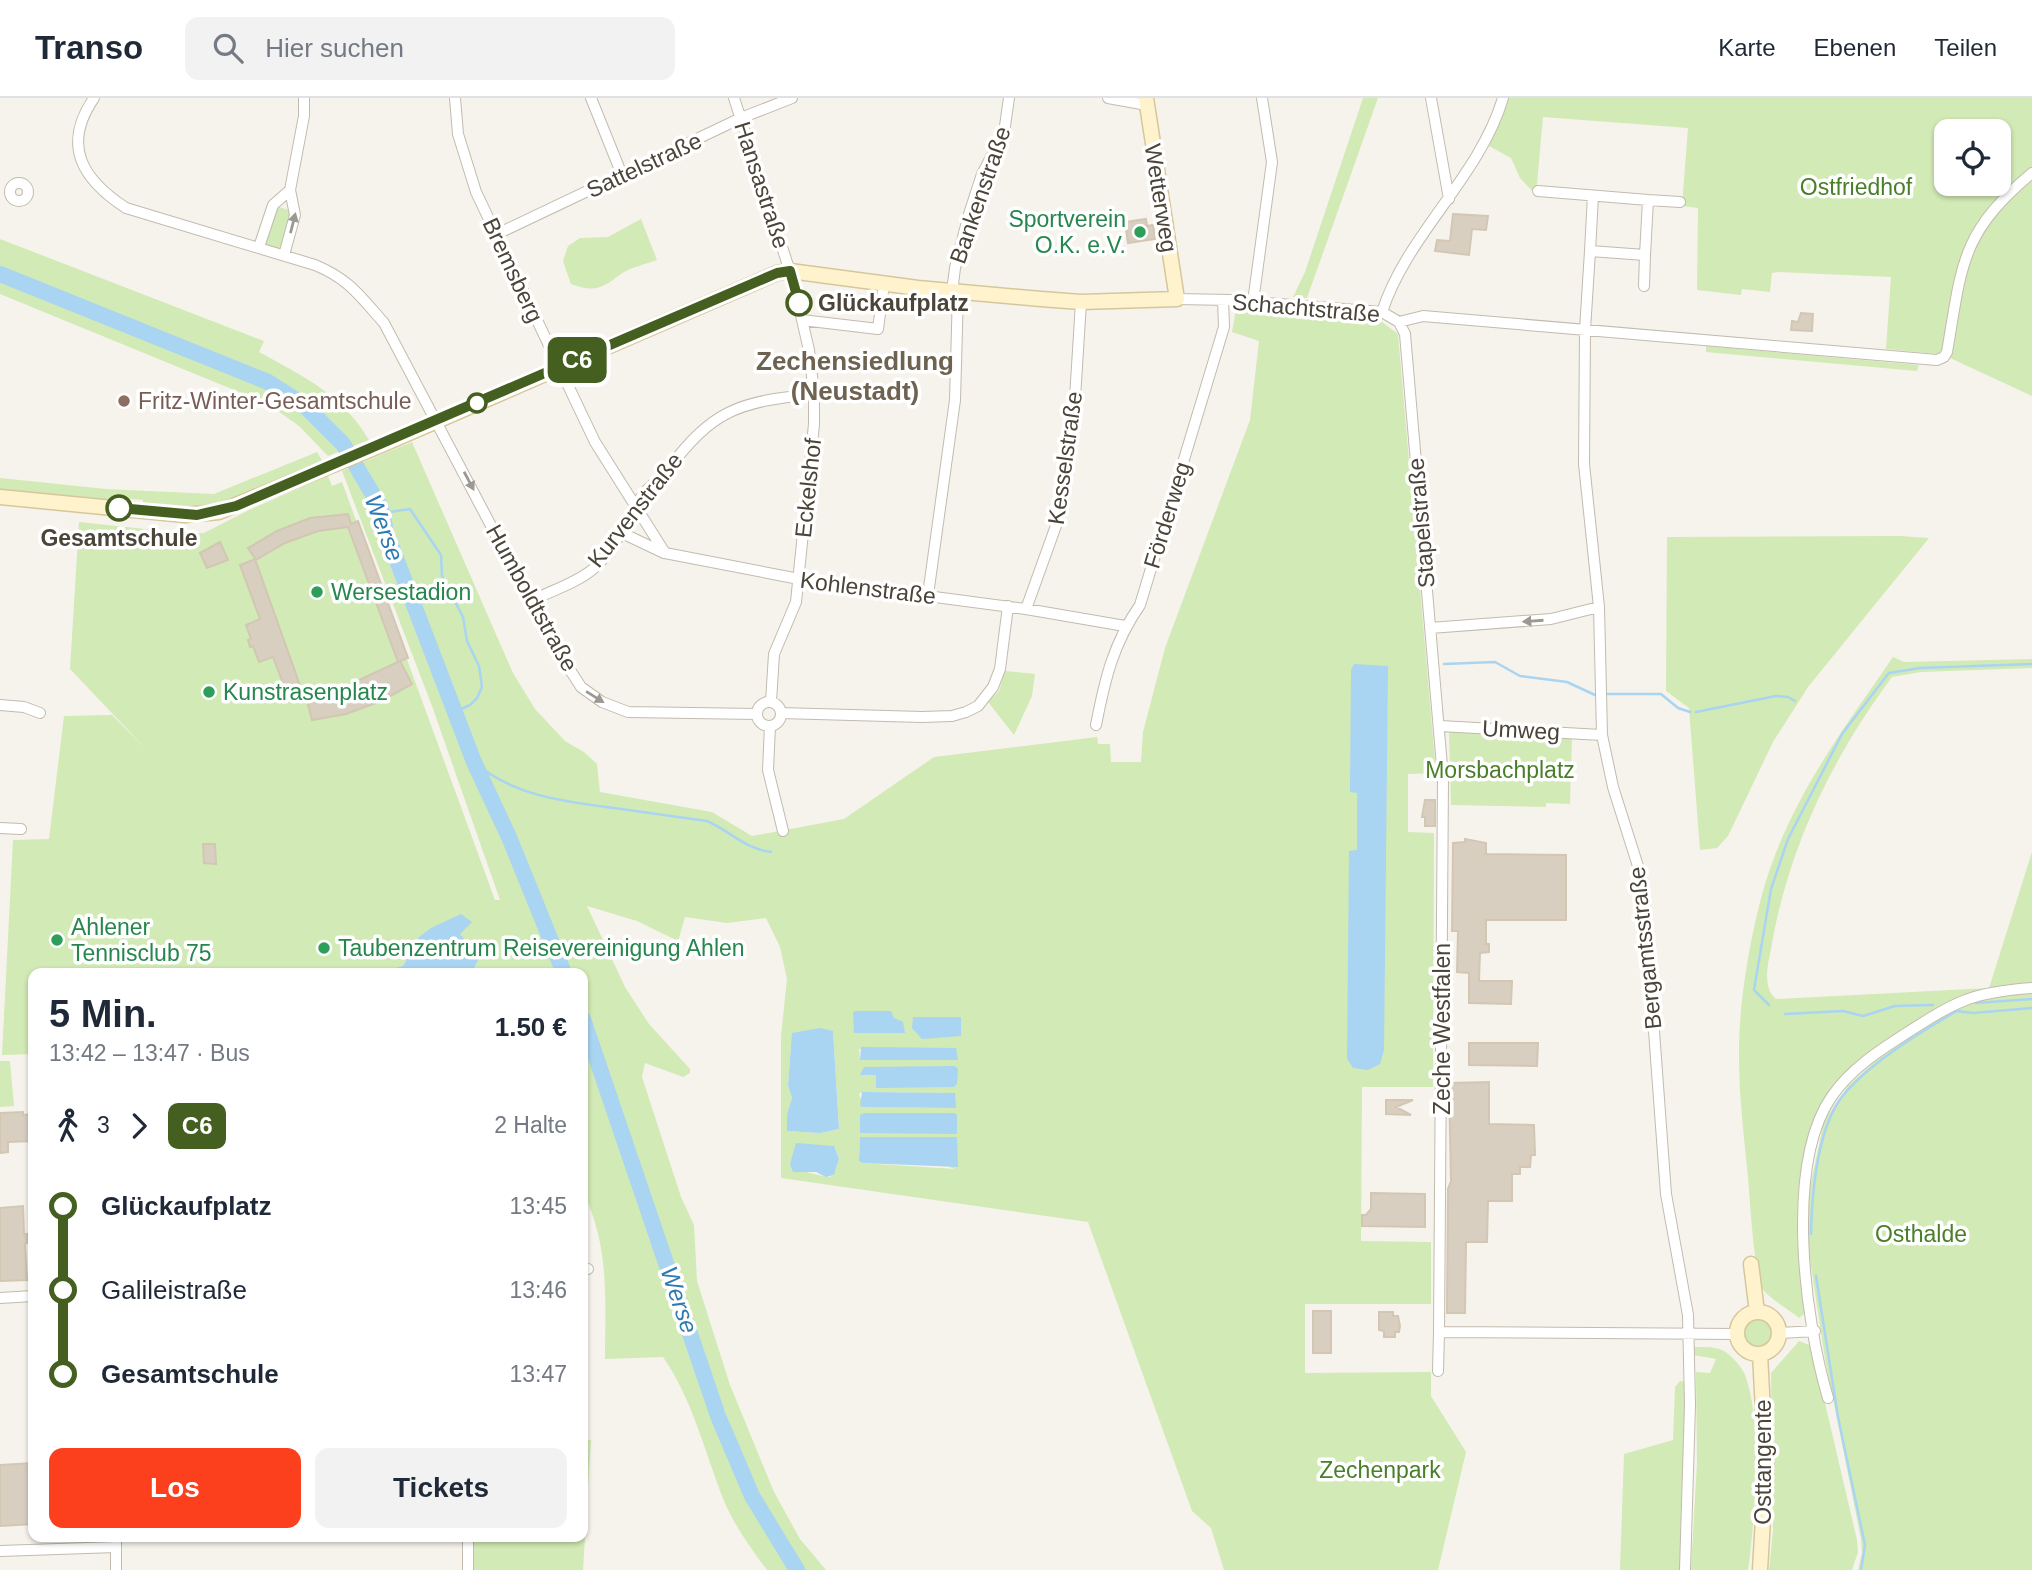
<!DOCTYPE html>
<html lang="de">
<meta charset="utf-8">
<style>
:root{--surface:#fff;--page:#f2f2f3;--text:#1f2937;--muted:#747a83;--line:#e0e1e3;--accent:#fc3f1d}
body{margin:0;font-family:Arial,sans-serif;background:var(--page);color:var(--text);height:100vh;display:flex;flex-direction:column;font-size:26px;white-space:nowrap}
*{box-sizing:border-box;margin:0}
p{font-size:23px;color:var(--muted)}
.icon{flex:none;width:38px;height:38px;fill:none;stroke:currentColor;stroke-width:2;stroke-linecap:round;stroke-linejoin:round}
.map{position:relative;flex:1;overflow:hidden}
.sheet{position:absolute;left:28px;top:870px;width:560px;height:574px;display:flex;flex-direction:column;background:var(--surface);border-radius:14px;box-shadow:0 2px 5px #0004}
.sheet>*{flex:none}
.badge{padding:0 14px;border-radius:10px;font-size:24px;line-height:46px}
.tools{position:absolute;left:1934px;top:21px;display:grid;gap:14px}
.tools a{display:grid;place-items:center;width:77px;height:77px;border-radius:14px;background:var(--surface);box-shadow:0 2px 5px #0004;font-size:35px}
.map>.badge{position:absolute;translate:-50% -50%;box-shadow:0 0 0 4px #fff}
.legs{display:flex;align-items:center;gap:10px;height:77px;padding:0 21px;font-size:23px}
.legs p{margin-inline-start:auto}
.head{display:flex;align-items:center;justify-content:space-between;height:119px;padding:0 21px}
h1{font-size:38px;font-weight:700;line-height:52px}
.primary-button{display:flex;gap:14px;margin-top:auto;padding:14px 21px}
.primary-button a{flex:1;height:80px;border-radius:14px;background:var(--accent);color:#fff;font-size:28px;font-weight:700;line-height:80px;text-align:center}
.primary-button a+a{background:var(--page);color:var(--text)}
ul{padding:0 21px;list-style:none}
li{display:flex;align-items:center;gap:24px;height:84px;font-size:26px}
li i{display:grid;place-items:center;width:10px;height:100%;margin:0 9px;background:currentColor}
li i::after{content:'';width:18px;height:18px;margin:-9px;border:5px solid;border-radius:50%;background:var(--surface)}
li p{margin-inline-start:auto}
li:first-child i{background:linear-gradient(#0000 50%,currentColor 0)}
li:last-child i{background:linear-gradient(currentColor 50%,#0000 0)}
header{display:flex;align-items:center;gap:42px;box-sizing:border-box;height:98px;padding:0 35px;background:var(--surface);border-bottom:2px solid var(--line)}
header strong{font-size:33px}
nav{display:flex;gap:38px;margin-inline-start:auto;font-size:24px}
.search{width:490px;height:63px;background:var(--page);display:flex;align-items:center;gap:18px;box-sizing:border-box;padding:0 24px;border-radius:14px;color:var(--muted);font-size:26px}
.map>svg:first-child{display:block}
.green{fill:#d2eab5;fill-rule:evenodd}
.water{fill:#a9d4f2}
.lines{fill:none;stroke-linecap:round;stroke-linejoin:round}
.stream{stroke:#a9d4f2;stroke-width:2.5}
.river{stroke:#a9d4f2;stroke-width:16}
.building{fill:#d8cfc1;stroke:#d3c7b4;stroke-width:2}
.street-casing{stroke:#c2bbae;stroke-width:12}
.secondary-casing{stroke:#d6c79b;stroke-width:17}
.street{stroke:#fff;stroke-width:10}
.secondary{stroke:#fff3cd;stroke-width:14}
.oneway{fill:#9c9892}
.line-1-casing{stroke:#fff;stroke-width:16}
.line-1{stroke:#455f21;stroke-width:10}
.leisure-dot{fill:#2e9e5b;stroke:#fff;stroke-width:2.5}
.stop-1-dot{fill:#fff;stroke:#455f21;stroke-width:3.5}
.education-dot{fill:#8d6e63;stroke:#fff;stroke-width:2.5}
.labels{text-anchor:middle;stroke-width:7;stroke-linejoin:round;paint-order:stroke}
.street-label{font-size:23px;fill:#4b4439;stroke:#fff}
.park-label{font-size:23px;fill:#4a7f2a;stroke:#fff}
.leisure-label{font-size:23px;fill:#27864d;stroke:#fff;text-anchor:start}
.stop-label{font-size:23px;font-weight:bold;fill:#4b4439;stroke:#fff;text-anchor:start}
.education-label{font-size:23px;fill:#785e54;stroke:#fff;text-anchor:start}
.water-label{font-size:24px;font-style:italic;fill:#2e7ab2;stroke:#fff}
.quarter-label{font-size:26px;font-weight:bold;fill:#6e6250;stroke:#fff}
</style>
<header>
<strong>Transo</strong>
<div class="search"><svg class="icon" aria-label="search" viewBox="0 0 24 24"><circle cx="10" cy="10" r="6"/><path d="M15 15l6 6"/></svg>Hier suchen</div>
<nav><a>Karte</a><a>Ebenen</a><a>Teilen</a></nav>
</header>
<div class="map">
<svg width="2032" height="1472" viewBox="0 0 2032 1472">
<rect width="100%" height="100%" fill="#f6f3ec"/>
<path class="green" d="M 1363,0 L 1378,0 L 1307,200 L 1293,199 L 1305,174 Z
M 1507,0 L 2032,0 L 2032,71 L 1972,136 L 1957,171 L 1943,253 L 1938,256 L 1886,251 L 1891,179 L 1778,174 L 1772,175 L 1770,194 L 1742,191 L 1741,197 L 1697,192 L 1698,110 L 1682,108 L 1688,30 L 1543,19 L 1536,97 L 1520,80 L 1511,60 L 1489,48 ZM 1946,33 L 1998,33 L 1998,86 L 1946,86 Z
M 2032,82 L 2032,298 L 1950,260 C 1957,216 1959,166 1985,128 C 1997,110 2016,96 2032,82 Z
M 276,108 L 292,113 L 280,151 L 265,146 Z
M 641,121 L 657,162 C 646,166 631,169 621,176 C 602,190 596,195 571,186 L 563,163 L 568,148 L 580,140 L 608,139 Z
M 0,141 L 264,243 L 259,254 C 304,279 342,296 369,342 L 328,358 L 299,328 L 268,306 L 0,196 Z
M 1236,211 L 1382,224 L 1398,236 L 1436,675 L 1408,676 L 1408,734 L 1434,735 L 1433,989 L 1362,989 L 1361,1143 L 1431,1144 L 1431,1206 L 1305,1206 L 1305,1275 L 1431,1274 L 1431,1298 L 1466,1354 L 1438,1472 L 1224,1472 L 1211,1430 L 1192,1413 L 1088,1124 L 781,1080 L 781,938 L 787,881 L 780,849 L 766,820 L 727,825 L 685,819 L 678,843 L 637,823 L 587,808 L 625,889 L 649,926 L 690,971 L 690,975 L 683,979 L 645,965 L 642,979 L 681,1099 L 694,1127 L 697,1183 L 730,1287 L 774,1394 L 800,1441 L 826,1472 L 803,1472 C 770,1431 752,1382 733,1334 C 710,1276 689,1216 669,1157 L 662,1159 L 717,1325 L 747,1401 L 792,1472 L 767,1472 C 751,1451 735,1428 724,1403 C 705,1355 693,1302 663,1259 L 605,1261 C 605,1199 610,1151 583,1093 L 583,875 L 472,875 L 480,858 L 460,836 L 419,839 L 403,868 L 371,875 L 33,875 L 33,956 L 2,957 L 13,742 L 49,741 L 64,618 L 112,617 L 147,652 L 70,571 L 79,424 L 183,435 L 204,435 L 251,411 L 328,378 L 332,388 L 342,384 L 495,802 L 500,802 L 432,608 L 342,373 L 412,344 L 513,575 L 535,611 L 565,643 L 584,654 L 597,666 L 600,694 L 712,714 L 752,738 L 844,721 L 934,659 L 1097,639 L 1098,646 L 1110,646 L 1111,664 L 1141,664 L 1143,634 L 1165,550 L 1250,322 L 1259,243 L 1232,234 ZM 833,933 L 839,1031 L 820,1035 L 787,1033 L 787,1016 L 792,1000 L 788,987 L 791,947 ZM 859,951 L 958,962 L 860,962 ZM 862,994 L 955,995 L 955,1010 L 864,1009 L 859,996 ZM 860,1039 L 955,1071 L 862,1065 L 859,1063 ZM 834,1048 L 839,1059 L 834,1077 L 830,1079 C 816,1077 801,1074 790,1066 L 794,1056 Z
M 1706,248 L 1919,267 L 1917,273 L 1706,254 Z
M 317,354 L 324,366 L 208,412 L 143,408 L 143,402 L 120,400 L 119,406 L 0,394 L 0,380 L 106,391 L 214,396 Z
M 1900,438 L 1929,440 L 1808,589 L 1773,644 L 1728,738 L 1717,750 L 1700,752 L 1689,610 L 1666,593 L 1667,439 Z
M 1893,559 L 1904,564 L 2032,561 L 2032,570 L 1921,574 L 1892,579 C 1832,660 1788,750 1771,851 C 1768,866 1762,889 1776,901 L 1989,890 L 2032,754 L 2032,887 C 1970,891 1950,900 1899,934 C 1875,951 1848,967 1830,992 C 1789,1050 1794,1148 1805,1215 L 1799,1220 C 1791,1213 1767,1199 1762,1190 C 1754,1174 1750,1102 1748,1079 C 1744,1039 1739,998 1739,958 C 1738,902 1754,811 1774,760 C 1801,687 1849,623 1893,559 Z
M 1005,573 L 1035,576 L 1032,598 L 1014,637 L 988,604 L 999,593 Z
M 1449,633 L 1572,640 L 1570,706 L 1546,705 L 1546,709 L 1451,707 Z
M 2032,895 L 2032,1472 L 1858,1472 L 1862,1455 L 1861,1441 L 1825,1261 L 1809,1155 L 1809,1094 L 1824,1023 L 1848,988 L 1876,962 L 1956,909 L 1990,899 Z
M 0,963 L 10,963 L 14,1008 L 0,1009 Z
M1741 1235a17 17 0 1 1 34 0a17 17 0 1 1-34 0Z
M 1799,1243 L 1812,1248 L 1819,1289 L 1824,1301 L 1857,1442 L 1858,1454 L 1852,1472 L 1769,1472 L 1773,1433 L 1771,1275 Z
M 1692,1249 C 1702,1249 1716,1248 1724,1253 C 1732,1258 1742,1269 1745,1277 C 1763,1324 1755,1422 1748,1472 L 1691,1472 L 1697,1365 L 1696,1274 L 1710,1275 L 1716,1261 L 1693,1257 Z
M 1680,1283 L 1684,1284 L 1685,1307 L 1680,1472 L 1620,1472 L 1624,1356 L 1673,1342 L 1675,1289 Z
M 583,1342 L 591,1342 L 583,1472 L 473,1472 L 472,1439 L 583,1438 Z"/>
<path class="water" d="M 1354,566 L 1388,568 L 1384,952 L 1380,966 L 1368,972 L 1353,970 L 1347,961 L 1349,753 L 1357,752 L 1357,695 L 1350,694 L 1351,572 Z
M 461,816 L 472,824 L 460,836 L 480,858 L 472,875 L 371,875 L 403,868 L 419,839 L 431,830 Z
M 855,913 L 891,913 L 894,920 L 903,924 L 905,935 L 854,935 L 853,915 Z
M 913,919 L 961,919 L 961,938 L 922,941 L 912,930 Z
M 820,930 L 833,933 L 839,1031 L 820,1035 L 787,1033 L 787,1016 L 792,1000 L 788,987 L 792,935 Z
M 861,949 L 956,950 L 958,962 L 860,962 Z
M 955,968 L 958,971 L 957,986 L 954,989 L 876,990 L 876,977 L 860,977 L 864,969 Z
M 862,994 L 955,995 L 956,1010 L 864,1009 L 860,1008 Z
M 864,1015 L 955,1015 L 957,1017 L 957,1036 L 860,1035 L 860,1017 Z
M 860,1039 L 957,1039 L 958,1069 L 862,1065 L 859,1063 Z
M 796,1045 L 834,1048 L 839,1060 L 834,1077 L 826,1079 L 816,1074 L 793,1074 L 790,1066 Z"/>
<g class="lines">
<path class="stream" d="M 383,415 L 410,411 L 441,457 L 442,478 L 463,519 L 467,543 L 479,568 L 482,589 L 477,600 L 470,607 L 455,614
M 1444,566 L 1495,564 L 1520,578 L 1567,584 L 1595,597
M 1607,596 L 1661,596 L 1678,610 L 1690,614
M 1696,614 L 1776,598 L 1788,599 L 1795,603
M 474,664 C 516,700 569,704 621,711 C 650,715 678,719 707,723 C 730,733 745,751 771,754
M 1976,905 L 2032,901
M 1769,907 L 1754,892 L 1771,791 L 1788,741 L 1842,636 L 1885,580 L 1889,575 L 1920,570 L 2032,566
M 1785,916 L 1843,913 L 1863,918 L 1895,908 L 1933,907
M 1811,1136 C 1812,1096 1817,1033 1841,1000 C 1867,966 1920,934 1957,913 L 1973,915 L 2032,910
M 1816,1178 L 1838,1319 L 1865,1447 L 1861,1472"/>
<path class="river" d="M 0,176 L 268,284 L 304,307 L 343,346 L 381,410 L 386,434 L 474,664 L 509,739 L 564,875
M 583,921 L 718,1318 L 752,1398 L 797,1472"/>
</g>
<path class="building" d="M 1453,116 L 1488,118 L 1486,132 L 1472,131 L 1469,157 L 1435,153 L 1437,142 L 1450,143 Z
M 1146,121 L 1147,128 L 1153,127 L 1155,141 L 1128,145 L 1125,124 Z
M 1801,215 L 1813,216 L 1812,233 L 1791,232 L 1792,223 L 1798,224 Z
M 348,416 L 351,426 L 358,423 L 408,560 L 400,563 L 412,586 L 381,603 L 346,616 L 312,622 L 306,598 L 342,590 L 398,564 L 348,429 L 318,433 L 285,445 L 256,462 L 248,450 L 277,433 L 310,420 Z
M 220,444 L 228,462 L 207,470 L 200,455 Z
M 255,461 L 303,596 L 289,601 L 273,559 L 259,564 L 253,548 L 250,549 L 248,542 L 251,541 L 246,527 L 260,521 L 240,467 Z
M 1425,702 L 1435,702 L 1435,728 L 1425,728 L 1425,719 L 1422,719 Z
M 1465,741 L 1486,745 L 1486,756 L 1566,757 L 1566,822 L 1486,822 L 1486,846 L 1489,846 L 1489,854 L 1480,855 L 1479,883 L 1512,883 L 1511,906 L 1469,905 L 1469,875 L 1457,874 L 1458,833 L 1452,833 L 1453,745 L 1465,744 Z
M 203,746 L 215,746 L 216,766 L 204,765 Z
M 1469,945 L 1538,945 L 1537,968 L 1469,967 Z
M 1489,984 L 1489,1026 L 1534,1027 L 1535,1057 L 1531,1057 L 1530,1069 L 1520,1069 L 1520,1076 L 1512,1076 L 1512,1103 L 1488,1103 L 1487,1144 L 1466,1144 L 1465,1215 L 1447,1215 L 1448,1091 L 1451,1083 L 1449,985 Z
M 1386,1002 L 1413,1002 L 1396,1009 L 1411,1017 L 1386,1016 Z
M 23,1014 L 23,1017 L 33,1016 L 33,1043 L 8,1044 L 8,1054 L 0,1055 L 0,1015 Z
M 1371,1095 L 1425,1096 L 1425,1129 L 1362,1128 L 1362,1117 L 1366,1117 L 1371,1111 Z
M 23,1108 L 24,1136 L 27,1136 L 27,1145 L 25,1146 L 27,1182 L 0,1183 L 0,1110 Z
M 1313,1213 L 1331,1213 L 1331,1255 L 1313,1255 Z
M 1379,1214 L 1393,1214 L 1393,1218 L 1398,1218 L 1400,1228 L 1399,1234 L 1395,1234 L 1395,1239 L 1384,1239 L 1384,1233 L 1379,1232 Z
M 33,1365 L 33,1426 L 0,1428 L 0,1367 Z"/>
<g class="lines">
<defs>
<path id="street" d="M 94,0 C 61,48 83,82 126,110 L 315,167 C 349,181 360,198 384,225 L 554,547 L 581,589 L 602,604 L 628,614 L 757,616
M 455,0 L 458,36 L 476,94 L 595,344 L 665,455 L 799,481 L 1026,511 L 1125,528
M 591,0 L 622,77
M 734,0 L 793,183 L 809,252 L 814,296 L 814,326 L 796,504 L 774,556 L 771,604
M 1108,0 L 1147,7
M 1431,0 L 1449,101
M10 94a9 9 0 1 1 18 0a9 9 0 1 1-18 0Z
M 1538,93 L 1648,102 L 1645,157 L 1590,153 L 1585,232 L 1584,366 L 1599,509 L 1602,637 L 1613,689 L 1643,784 L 1666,1096 L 1688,1217 L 1690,1307 L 1685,1472
M 1648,102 L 1680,104
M 497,136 L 741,20 L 792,0
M 259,149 L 273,107 L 290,92
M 1590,153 L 1593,98
M 284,157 L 295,117 L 290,92 L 304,18 L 304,0
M 1644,188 L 1645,157
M 952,194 L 955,170 L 969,116 L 982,76 L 1004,35 L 1009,0
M 1177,201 L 1230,202 L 1382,214 L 1399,224 L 1405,236 L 1443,680 L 1439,1234 L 1737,1236
M 1253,204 L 1272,64 L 1262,0
M 1382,214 C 1407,136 1479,80 1503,0
M 802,222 L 878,231 L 884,186
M 1399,224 L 1423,218 L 1937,262 L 1944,259 L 1947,254 C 1962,167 1960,135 2032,75
M 622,435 L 664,455
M 928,497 L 955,302 L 958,194
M 531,503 C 550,493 577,485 593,471 C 615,452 625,425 640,401 C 646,390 658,383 666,374 C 713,311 738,304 814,296
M 1026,511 L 1062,411 L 1075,300 L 1081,204
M 1430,530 L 1551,521 L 1599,509
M757 616a12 12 0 1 1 24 0a12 12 0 1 1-24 0Z
M 0,607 L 24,609 L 40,615
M 781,615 L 922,619 L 952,618 L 966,614 L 978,608 L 993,589 L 1000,571 L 1008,508
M 1096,627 C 1105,581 1113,546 1140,507 L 1224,229 L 1223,202
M 770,628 L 768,672 L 783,733
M 1440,628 L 1602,637
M 0,730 L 21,731
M 583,1171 L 588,1171
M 0,1200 L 33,1198
M 1780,1235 L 1815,1233
M 1438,1273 L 1439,1234
M 1828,1300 C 1805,1223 1784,1067 1832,998 C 1851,971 1877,954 1905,936 C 1955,904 1971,894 2032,890
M 116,1438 L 116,1472
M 468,1438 L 468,1472
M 0,1453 L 116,1449"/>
<path id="secondary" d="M 0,399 L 185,417 L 219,414 L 384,346 L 777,175 L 790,173 L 918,190 L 1041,201 L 1081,204 L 1177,201 L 1146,0
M 1751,1166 L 1757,1214
M1737 1235a21 21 0 1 1 42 0a21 21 0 1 1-42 0Z
M 1760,1472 L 1766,1370 L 1760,1256"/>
</defs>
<use href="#street" class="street-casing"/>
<use href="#secondary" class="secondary-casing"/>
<use href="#street" class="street"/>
<use href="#secondary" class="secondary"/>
</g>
<defs><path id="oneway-solid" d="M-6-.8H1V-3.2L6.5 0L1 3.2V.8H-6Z" transform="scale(1.75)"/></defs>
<g class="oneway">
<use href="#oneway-solid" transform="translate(293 125) rotate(-76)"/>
<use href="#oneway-solid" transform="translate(469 383) rotate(62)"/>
<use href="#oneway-solid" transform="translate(1533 523) rotate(176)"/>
<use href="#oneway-solid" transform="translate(595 599) rotate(32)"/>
</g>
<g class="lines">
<defs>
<path id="line-1" d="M 119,410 L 197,417 L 236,408 L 777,175 L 790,173 L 799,205"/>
</defs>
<use href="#line-1" class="line-1-casing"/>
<use href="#line-1" class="line-1"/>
</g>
<g class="leisure-dot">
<circle cx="1140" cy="134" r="7"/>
<circle cx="317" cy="494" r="7"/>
<circle cx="209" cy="594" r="7"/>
<circle cx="57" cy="842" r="7"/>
<circle cx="324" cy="850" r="7"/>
</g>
<g class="stop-1-dot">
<circle cx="799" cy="205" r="12"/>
<circle cx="477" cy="305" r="9"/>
<circle cx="119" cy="410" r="12"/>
</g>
<circle class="education-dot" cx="124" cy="303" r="7"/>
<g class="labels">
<g class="street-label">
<text transform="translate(644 67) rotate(-25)" y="8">Sattelstraße</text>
<text transform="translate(762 87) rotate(72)" y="8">Hansastraße</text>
<text transform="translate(980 97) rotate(-71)" y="8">Bankenstraße</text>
<text transform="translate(1161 100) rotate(81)" y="8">Wetterweg</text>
<text transform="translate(513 172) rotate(65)" y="8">Bremsberg</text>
<text transform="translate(1306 210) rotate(5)" y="8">Schachtstraße</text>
<text transform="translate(1065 360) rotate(-82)" y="8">Kesselstraße</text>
<text transform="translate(808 390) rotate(-84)" y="8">Eckelshof</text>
<text transform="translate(635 412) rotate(-52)" y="8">Kurvenstraße</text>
<text transform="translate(1167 417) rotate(-73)" y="8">Förderweg</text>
<text transform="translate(1421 425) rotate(-95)" y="8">Stapelstraße</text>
<text transform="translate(868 490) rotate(7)" y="8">Kohlenstraße</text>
<text transform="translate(532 500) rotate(61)" y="8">Humboldtstraße</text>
<text transform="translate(1521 632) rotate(3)" y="8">Umweg</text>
<text transform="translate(1645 850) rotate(-96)" y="8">Bergamtsstraße</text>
<text transform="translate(1442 931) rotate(-90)" y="8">Zeche Westfalen</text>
<text transform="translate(1763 1364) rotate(-90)" y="8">Osttangente</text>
</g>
<g class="park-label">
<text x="1856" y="97">Ostfriedhof</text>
<text x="1500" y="680">Morsbachplatz</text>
<text x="1921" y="1144">Osthalde</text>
<text x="1380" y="1380">Zechenpark</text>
</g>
<g class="leisure-label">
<text x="1126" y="129" text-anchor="end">Sportverein<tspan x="1126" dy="26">O.K. e.V.</tspan></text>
<text x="331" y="502">Wersestadion</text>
<text x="223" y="602">Kunstrasenplatz</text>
<text x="71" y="837">Ahlener<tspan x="71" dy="26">Tennisclub 75</tspan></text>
<text x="338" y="858">Taubenzentrum Reisevereinigung Ahlen</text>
</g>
<g class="stop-label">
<text x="818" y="213">Glückaufplatz</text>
<text x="119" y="448" text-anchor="middle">Gesamtschule</text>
</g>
<g class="education-label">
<text x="138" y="311">Fritz-Winter-Gesamtschule</text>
</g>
<g class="water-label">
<text transform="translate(384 430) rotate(69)" y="8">Werse</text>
<text transform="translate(679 1202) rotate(71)" y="8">Werse</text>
</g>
<g class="quarter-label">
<text x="855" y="272">Zechensiedlung<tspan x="855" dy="30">(Neustadt)</tspan></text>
</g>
</g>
</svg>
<div class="tools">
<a><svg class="icon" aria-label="locate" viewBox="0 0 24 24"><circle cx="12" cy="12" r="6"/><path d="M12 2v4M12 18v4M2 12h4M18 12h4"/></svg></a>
</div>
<b class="badge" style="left:577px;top:262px;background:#455f21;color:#fff">C6</b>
<section class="sheet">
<div class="head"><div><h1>5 Min.</h1><p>13:42 – 13:47 · Bus</p></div><b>1.50 €</b></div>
<div class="legs"><svg class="icon" aria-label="walk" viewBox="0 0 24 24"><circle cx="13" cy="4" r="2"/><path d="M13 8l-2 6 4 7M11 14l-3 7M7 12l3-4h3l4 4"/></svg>3<svg class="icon" aria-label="forward" viewBox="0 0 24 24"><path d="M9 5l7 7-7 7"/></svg><b class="badge" style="background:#455f21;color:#fff">C6</b><p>2 Halte</p></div>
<ul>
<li><i style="color:#455f21"></i><b>Glückaufplatz</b><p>13:45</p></li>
<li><i style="color:#455f21"></i><span>Galileistraße</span><p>13:46</p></li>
<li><i style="color:#455f21"></i><b>Gesamtschule</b><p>13:47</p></li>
</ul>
<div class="primary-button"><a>Los</a><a>Tickets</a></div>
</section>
</div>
